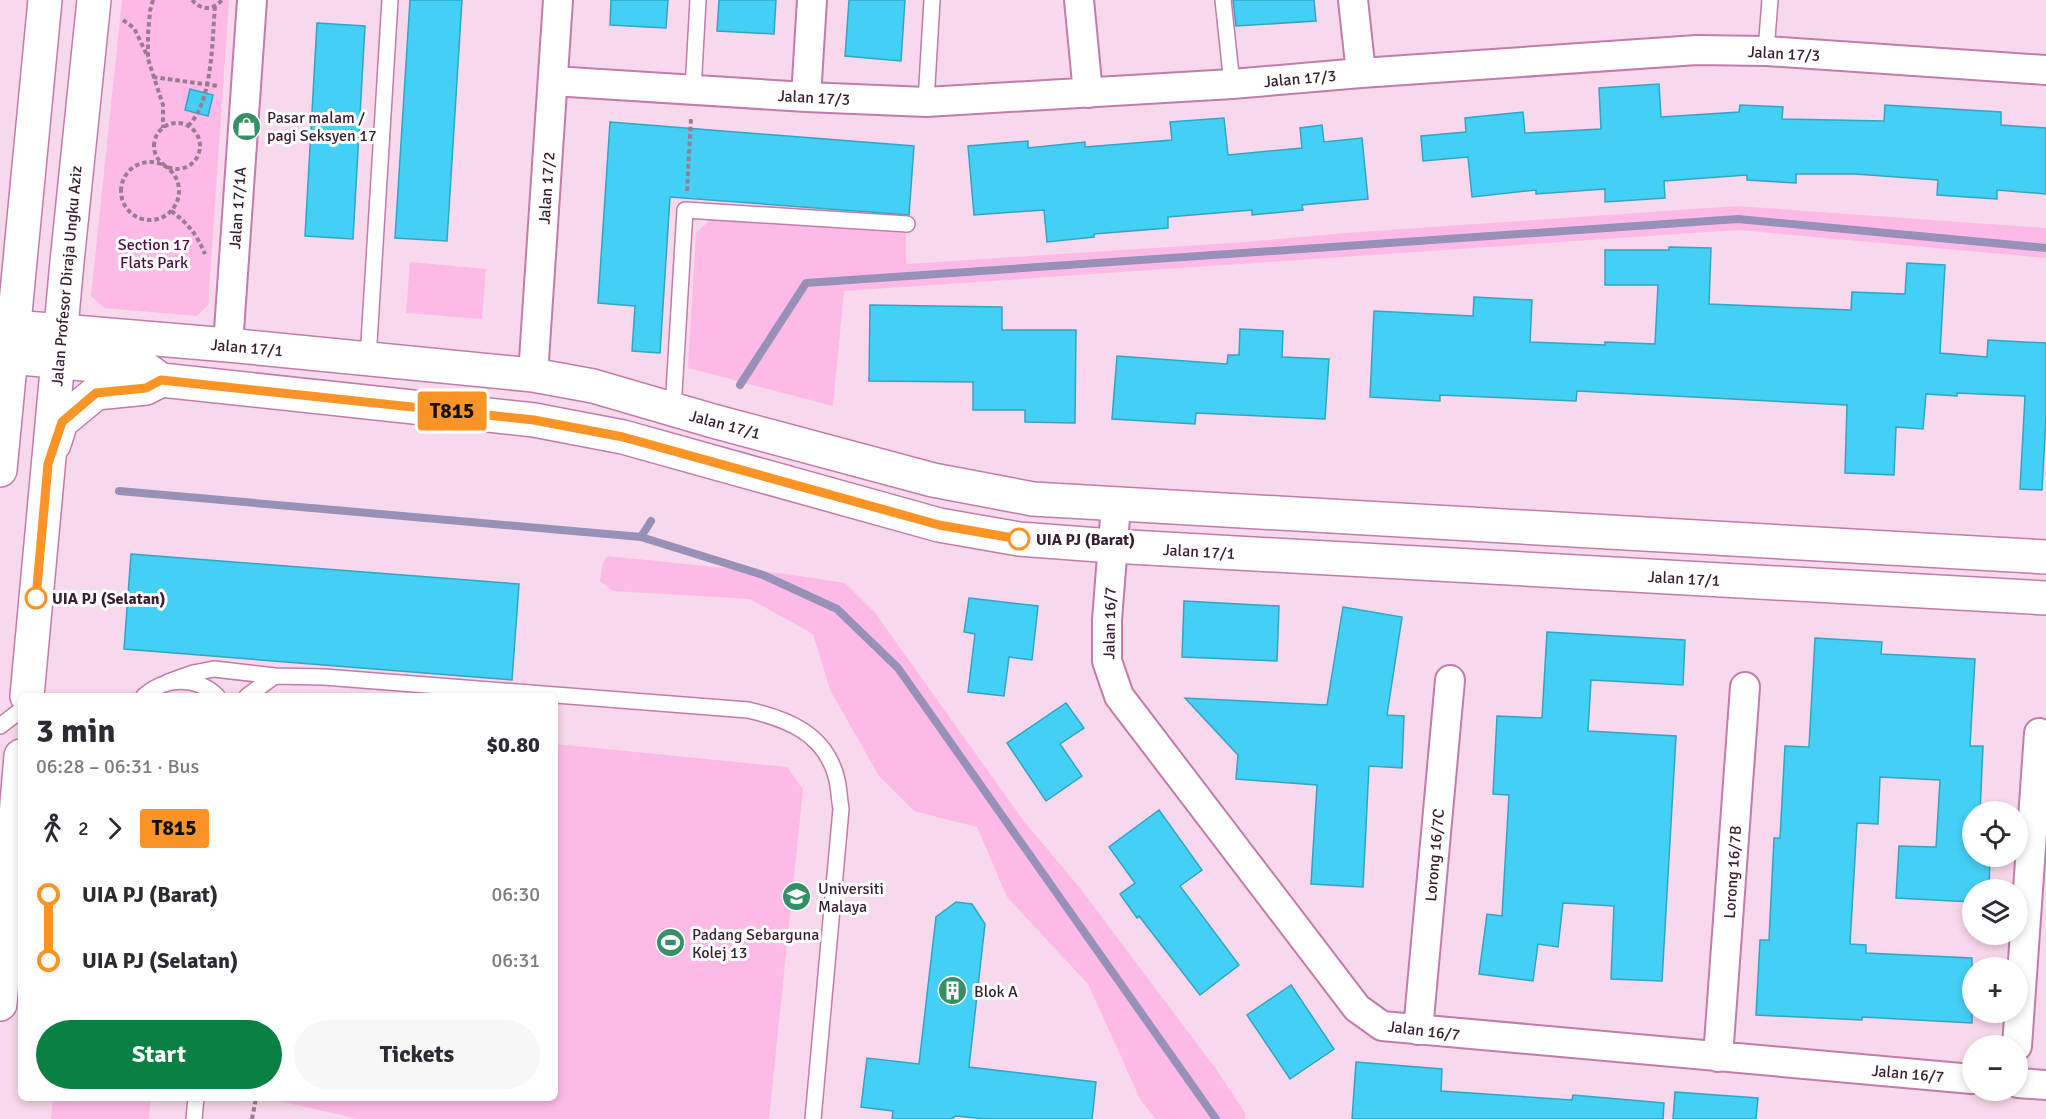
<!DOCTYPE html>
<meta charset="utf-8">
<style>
:root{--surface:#fff;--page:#f7f7f7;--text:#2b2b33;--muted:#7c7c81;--accent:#0b8043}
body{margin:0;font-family:Signika,sans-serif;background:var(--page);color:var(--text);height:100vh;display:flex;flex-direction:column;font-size:22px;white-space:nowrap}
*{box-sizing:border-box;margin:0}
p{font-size:20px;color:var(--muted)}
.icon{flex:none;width:33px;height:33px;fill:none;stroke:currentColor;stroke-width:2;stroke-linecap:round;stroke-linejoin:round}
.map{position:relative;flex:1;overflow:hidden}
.details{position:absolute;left:18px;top:693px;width:540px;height:408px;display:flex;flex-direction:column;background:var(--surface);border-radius:9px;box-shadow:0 3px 9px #0003}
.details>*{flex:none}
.badge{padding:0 12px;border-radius:4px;font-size:21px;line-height:39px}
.buttons{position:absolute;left:1962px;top:801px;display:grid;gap:12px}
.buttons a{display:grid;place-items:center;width:66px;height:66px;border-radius:50%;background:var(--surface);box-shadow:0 3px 9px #0003;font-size:30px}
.map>.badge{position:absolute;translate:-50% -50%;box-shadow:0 0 0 3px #fff}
.legs{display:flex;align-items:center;gap:9px;height:66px;padding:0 18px;font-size:20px}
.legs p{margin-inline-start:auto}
.headline{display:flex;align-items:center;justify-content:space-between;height:102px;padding:0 18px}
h1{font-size:33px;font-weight:700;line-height:45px}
.primary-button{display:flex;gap:12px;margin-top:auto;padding:12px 18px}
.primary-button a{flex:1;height:69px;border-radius:36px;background:var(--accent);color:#fff;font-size:24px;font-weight:700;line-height:69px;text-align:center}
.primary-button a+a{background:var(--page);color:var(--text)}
ul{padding:0 18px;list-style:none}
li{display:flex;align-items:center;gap:21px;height:66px;font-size:22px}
li i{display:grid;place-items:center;width:9px;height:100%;margin:0 8px;background:currentColor}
li i::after{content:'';width:15px;height:15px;margin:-8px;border:4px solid;border-radius:50%;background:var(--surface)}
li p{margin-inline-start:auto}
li:first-child i{background:linear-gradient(#0000 50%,currentColor 0)}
li:last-child i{background:linear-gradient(currentColor 50%,#0000 0)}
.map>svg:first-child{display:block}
.green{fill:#febae6}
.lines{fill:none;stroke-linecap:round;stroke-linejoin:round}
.stream{stroke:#9791b7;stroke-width:8}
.building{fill:#44cff5;stroke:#32a4c4;stroke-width:1.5}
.service-casing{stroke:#c27baa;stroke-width:18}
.minor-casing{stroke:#c27baa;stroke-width:32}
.tertiary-casing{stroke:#c27baa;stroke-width:36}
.primary-casing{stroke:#c27baa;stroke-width:36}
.path{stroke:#9a7c90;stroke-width:4;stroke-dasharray:4.5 3;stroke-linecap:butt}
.service{stroke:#fff;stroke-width:15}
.minor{stroke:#fff;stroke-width:28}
.tertiary{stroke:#fff;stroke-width:33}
.primary{stroke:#fff;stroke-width:33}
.line-1-casing{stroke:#fff;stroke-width:14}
.line-1{stroke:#fa9426;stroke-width:9}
.stop-1-dot{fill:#fff;stroke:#fa9426;stroke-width:3}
.labels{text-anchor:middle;stroke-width:6;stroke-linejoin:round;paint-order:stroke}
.street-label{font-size:16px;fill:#391d30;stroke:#fff}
.poi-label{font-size:16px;fill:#391d30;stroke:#fff;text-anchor:start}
.park-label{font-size:16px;fill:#500d3f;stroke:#fff}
.stop-label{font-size:16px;font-weight:bold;fill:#391d30;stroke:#fff;text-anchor:start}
</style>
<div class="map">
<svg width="2046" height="1119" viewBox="0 0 2046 1119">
<rect width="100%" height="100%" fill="#f8d8ec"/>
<path class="green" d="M 122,0 L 229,0 L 208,305 L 197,316 L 104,308 L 91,296 Z
M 1737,206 L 2046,228 L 2046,258 L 1738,230 L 844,291 L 833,406 L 688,368 L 696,233 L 710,220 L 906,233 L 906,264 L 1246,242 L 1346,233 Z
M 410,262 L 486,269 L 482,319 L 406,313 Z
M 607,556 L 787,574 L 845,583 L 876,614 L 1023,820 L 1080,888 L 1216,1069 L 1245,1113 L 1245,1119 L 1156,1119 L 1141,1101 L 1088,984 L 1007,897 L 977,827 L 914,811 L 879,776 L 830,690 L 813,634 L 750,599 L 613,591 L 600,581 L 603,563 Z
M 555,744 L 787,767 L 803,789 L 769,1119 L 359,1119 L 265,1098 L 555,1098 Z
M 53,1098 L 151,1098 L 149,1119 L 51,1119 Z"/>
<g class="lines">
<path class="stream" d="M 740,385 L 806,283 L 1738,219 L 2046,248
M 119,491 L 641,537 L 763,575 L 837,609 L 898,668 L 1216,1119
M 641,537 L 651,521"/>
</g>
<path class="building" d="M 410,0 L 462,0 L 447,241 L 395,238 Z
M 611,0 L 668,0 L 666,28 L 610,25 Z
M 719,0 L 776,0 L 774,34 L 717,31 Z
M 849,0 L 905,0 L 901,61 L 845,56 Z
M 1233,0 L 1314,0 L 1316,21 L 1236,26 Z
M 317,23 L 365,26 L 353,239 L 305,236 Z
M 1659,84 L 1661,117 L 1739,112 L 1740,105 L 1783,107 L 1782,119 L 1884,121 L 1885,105 L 2001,112 L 2001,125 L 2046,128 L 2046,194 L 1997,190 L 1997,199 L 1937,195 L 1938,180 L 1855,174 L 1796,174 L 1796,183 L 1747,180 L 1747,175 L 1664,181 L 1665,198 L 1605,202 L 1605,189 L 1536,194 L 1536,190 L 1472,197 L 1468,157 L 1423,161 L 1421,136 L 1466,132 L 1465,118 L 1523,112 L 1525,133 L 1601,129 L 1599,88 Z
M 190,89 L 213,95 L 208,116 L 185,110 Z
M 1224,118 L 1228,155 L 1302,148 L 1300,128 L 1322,125 L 1324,142 L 1362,138 L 1368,199 L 1302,205 L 1303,210 L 1252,215 L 1252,210 L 1168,217 L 1168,228 L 1094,234 L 1094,237 L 1047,242 L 1044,210 L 974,215 L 968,146 L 1028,141 L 1028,148 L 1085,142 L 1085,147 L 1172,140 L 1170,122 Z
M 610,122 L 914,146 L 909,215 L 670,197 L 660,353 L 632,351 L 635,306 L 598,303 Z
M 1669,247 L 1711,248 L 1709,304 L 1851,310 L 1852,292 L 1905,294 L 1907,263 L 1945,265 L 1940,353 L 1987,357 L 1988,340 L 2046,343 L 2046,417 L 2042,490 L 2020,489 L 2025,396 L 1957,393 L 1957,396 L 1926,394 L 1923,429 L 1896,427 L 1894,475 L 1845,473 L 1847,405 L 1577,391 L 1576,401 L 1440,395 L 1440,401 L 1370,397 L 1374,311 L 1473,316 L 1474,297 L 1532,300 L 1530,342 L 1605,345 L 1605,342 L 1655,344 L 1658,285 L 1605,285 L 1605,250 L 1669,250 Z
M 870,305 L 1002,307 L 1002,330 L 1076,330 L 1075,423 L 1025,422 L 1025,410 L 973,410 L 973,382 L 869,381 Z
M 1240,329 L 1283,331 L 1282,357 L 1329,359 L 1325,419 L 1196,413 L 1195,424 L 1112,419 L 1117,356 L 1227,364 L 1228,355 L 1239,355 Z
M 131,554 L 519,584 L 512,680 L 124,649 Z
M 969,598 L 1038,606 L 1032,660 L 1009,657 L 1004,696 L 968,692 L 975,634 L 964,632 Z
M 1184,601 L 1279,606 L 1277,661 L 1182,657 Z
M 1343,607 L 1402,617 L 1387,715 L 1404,716 L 1402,768 L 1369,766 L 1363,887 L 1311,884 L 1317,785 L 1236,779 L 1238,755 L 1185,698 L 1327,705 Z
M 1547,632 L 1685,640 L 1683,685 L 1591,680 L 1588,731 L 1676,736 L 1662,981 L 1611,979 L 1614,906 L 1563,903 L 1558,947 L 1538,944 L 1533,981 L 1479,974 L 1487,914 L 1502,916 L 1509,795 L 1493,794 L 1497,716 L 1542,718 Z
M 1815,638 L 1882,642 L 1881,654 L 1975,659 L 1970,746 L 1983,746 L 1980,812 L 1972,812 L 1972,856 L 1990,856 L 1989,890 L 1972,890 L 1972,902 L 1896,898 L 1899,846 L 1936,847 L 1940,780 L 1880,777 L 1878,824 L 1857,823 L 1850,944 L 1866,945 L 1866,953 L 1972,958 L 1972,1023 L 1862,1017 L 1862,1020 L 1756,1015 L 1760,940 L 1769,940 L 1774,838 L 1780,838 L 1785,746 L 1809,747 Z
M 1066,703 L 1084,728 L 1060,744 L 1082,776 L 1046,801 L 1007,743 Z
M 1159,810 L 1202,870 L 1180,886 L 1239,965 L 1200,995 L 1139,916 L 1137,918 L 1120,894 L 1135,883 L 1109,847 Z
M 956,902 L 972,904 L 985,924 L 969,1067 L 1096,1082 L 1092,1119 L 986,1119 L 956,1116 L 951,1119 L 892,1119 L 893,1111 L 861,1107 L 867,1058 L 919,1064 L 936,917 Z
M 1291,985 L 1334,1049 L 1290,1079 L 1247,1015 Z
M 1356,1062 L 1442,1069 L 1441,1091 L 1572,1100 L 1573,1095 L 1664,1103 L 1663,1119 L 1352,1119 Z
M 1675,1092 L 1758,1098 L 1756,1119 L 1673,1119 Z"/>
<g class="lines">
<defs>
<path id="service" d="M 1223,0 L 1232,84
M 1766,51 L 1770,0
M 693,90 L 698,0
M 926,102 L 932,0
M 368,359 L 390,0
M 673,409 L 685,210 L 907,224
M 275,676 L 324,677 L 748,710 C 787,719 824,733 836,776 C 839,786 839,798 841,809 L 813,1119
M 168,682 L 193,673 L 214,669 L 275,676 L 247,696
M 144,696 C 165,677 196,676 217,696
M 0,726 L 21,710
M 194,1119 L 196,1098"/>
<path id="minor" d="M 1079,0 L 1088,93
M 1353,0 L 1361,73
M 553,81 L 806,97 L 926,102 L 1232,84 L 1361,73 L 1697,50 L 1766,51 L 2046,70
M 806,97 L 812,0
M 228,345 L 252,0
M 533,375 L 558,0
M 1116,505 L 1107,620 L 1107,661 L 1119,696 L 1357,1008 L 1382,1026 L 1972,1079
M 1418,1030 L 1450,680
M 2017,1046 L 2039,733
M 1718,1057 L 1745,687
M 2018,1083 L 2046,1085"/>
<path id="tertiary" d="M 14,327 L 228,345 L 533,375 L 593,386 L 713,421 L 933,480 L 1033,499 L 2046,557
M 11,357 L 147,370 L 161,380 L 534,420 L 623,437 L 939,525 L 1019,539 L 1112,546 L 2046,598"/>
<path id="primary" d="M 54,444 L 61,422 L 96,393 L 146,388 L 161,380
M 0,470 L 45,0
M 27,696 L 67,262 L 94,0
M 0,1004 L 21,756"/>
</defs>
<use href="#service" class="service-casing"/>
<use href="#minor" class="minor-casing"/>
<use href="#tertiary" class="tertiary-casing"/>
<use href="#primary" class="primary-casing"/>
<path class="path" d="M 153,0 L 150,11 L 148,35 L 148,59 L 163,105 L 163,128
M 192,0 C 201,10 212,11 222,0
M 123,20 L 134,28 L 148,57
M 153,77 L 218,86
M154 146a23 23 0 1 1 46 0a23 23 0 1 1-46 0Z
M 188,126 C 213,102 212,39 215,6
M121 191a29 29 0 1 1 58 0a29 29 0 1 1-58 0Z
M 687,191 L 691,118
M 171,211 C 188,223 197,235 205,254
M 252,1119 L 256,1098"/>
<use href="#service" class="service"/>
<use href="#minor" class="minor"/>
<use href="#tertiary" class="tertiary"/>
<use href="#primary" class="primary"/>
</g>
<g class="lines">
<defs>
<path id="line-1" d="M 36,598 L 48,464 L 62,422 L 96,393 L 146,388 L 161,380 L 534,420 L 623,437 L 939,525 L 1019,539"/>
</defs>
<use href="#line-1" class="line-1-casing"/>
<use href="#line-1" class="line-1"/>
</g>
<defs>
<symbol id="shop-disc" viewBox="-11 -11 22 22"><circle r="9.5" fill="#359067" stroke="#fff"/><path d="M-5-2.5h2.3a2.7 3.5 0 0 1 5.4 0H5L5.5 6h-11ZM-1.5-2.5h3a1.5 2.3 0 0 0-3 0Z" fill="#fff"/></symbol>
<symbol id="university-disc" viewBox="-11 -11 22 22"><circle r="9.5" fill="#359067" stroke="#fff"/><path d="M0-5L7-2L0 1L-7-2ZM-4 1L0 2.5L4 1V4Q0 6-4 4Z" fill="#fff"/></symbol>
<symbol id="stadium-disc" viewBox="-11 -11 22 22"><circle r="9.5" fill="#359067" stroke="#fff"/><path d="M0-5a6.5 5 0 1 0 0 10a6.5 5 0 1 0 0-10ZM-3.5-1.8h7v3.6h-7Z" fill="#fff"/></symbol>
<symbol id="building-disc" viewBox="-11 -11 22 22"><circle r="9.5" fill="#359067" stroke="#fff"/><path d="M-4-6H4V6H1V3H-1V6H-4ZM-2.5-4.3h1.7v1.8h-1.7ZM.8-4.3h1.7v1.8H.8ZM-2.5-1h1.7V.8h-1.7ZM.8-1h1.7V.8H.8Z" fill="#fff"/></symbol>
</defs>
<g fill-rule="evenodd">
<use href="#shop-disc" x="230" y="110" width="33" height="33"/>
<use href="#university-disc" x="780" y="880" width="33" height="33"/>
<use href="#stadium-disc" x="654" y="926" width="33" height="33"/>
<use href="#building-disc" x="936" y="974" width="33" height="33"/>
</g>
<g class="stop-1-dot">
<circle cx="1019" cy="539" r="10"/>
<circle cx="36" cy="598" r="10"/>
</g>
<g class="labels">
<g class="street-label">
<text transform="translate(1784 53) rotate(3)" y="6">Jalan 17/3</text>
<text transform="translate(1300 78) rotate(-5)" y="6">Jalan 17/3</text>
<text transform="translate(814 97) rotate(3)" y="6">Jalan 17/3</text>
<text transform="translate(546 188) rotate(-86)" y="6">Jalan 17/2</text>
<text transform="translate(237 208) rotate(-86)" y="6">Jalan 17/1A</text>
<text transform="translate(66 276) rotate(-85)" y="6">Jalan Profesor Diraja Ungku Aziz</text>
<text transform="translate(247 347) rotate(5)" y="6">Jalan 17/1</text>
<text transform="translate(725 424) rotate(15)" y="6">Jalan 17/1</text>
<text transform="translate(1199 551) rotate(3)" y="6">Jalan 17/1</text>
<text transform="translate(1684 578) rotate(3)" y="6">Jalan 17/1</text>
<text transform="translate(1109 623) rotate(-89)" y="6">Jalan 16/7</text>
<text transform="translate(1434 855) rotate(-85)" y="6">Lorong 16/7C</text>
<text transform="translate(1732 872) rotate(-86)" y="6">Lorong 16/7B</text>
<text transform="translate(1424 1030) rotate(7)" y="6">Jalan 16/7</text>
<text transform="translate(1908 1073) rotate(5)" y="6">Jalan 16/7</text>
</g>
<g class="poi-label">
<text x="267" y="123">Pasar malam /<tspan x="267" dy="18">pagi Seksyen 17</tspan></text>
<text x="818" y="894">Universiti<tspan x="818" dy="18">Malaya</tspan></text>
<text x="692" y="940">Padang Sebarguna<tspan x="692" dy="18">Kolej 13</tspan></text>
<text x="974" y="997">Blok A</text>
</g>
<g class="park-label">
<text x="154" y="250">Section 17<tspan x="154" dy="18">Flats Park</tspan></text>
</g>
<g class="stop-label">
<text x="1036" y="545">UIA PJ (Barat)</text>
<text x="52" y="604">UIA PJ (Selatan)</text>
</g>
</g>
</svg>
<div class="buttons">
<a><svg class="icon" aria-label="locate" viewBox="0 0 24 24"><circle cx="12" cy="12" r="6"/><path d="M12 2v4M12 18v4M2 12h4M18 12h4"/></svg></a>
<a><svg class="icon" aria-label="layers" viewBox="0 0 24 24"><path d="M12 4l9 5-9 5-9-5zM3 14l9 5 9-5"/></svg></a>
<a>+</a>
<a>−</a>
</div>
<b class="badge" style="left:452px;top:411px;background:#fa9426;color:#111">T815</b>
<section class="details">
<div class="headline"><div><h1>3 min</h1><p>06:28 – 06:31 · Bus</p></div><b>$0.80</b></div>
<div class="legs"><svg class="icon" aria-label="walk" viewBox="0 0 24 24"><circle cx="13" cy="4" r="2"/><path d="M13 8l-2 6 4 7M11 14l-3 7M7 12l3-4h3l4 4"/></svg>2<svg class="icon" aria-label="forward" viewBox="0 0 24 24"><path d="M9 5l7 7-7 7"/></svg><b class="badge" style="background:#fa9426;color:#111">T815</b></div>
<ul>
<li><i style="color:#fa9426"></i><b>UIA PJ (Barat)</b><p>06:30</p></li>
<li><i style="color:#fa9426"></i><b>UIA PJ (Selatan)</b><p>06:31</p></li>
</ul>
<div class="primary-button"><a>Start</a><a>Tickets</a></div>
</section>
</div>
